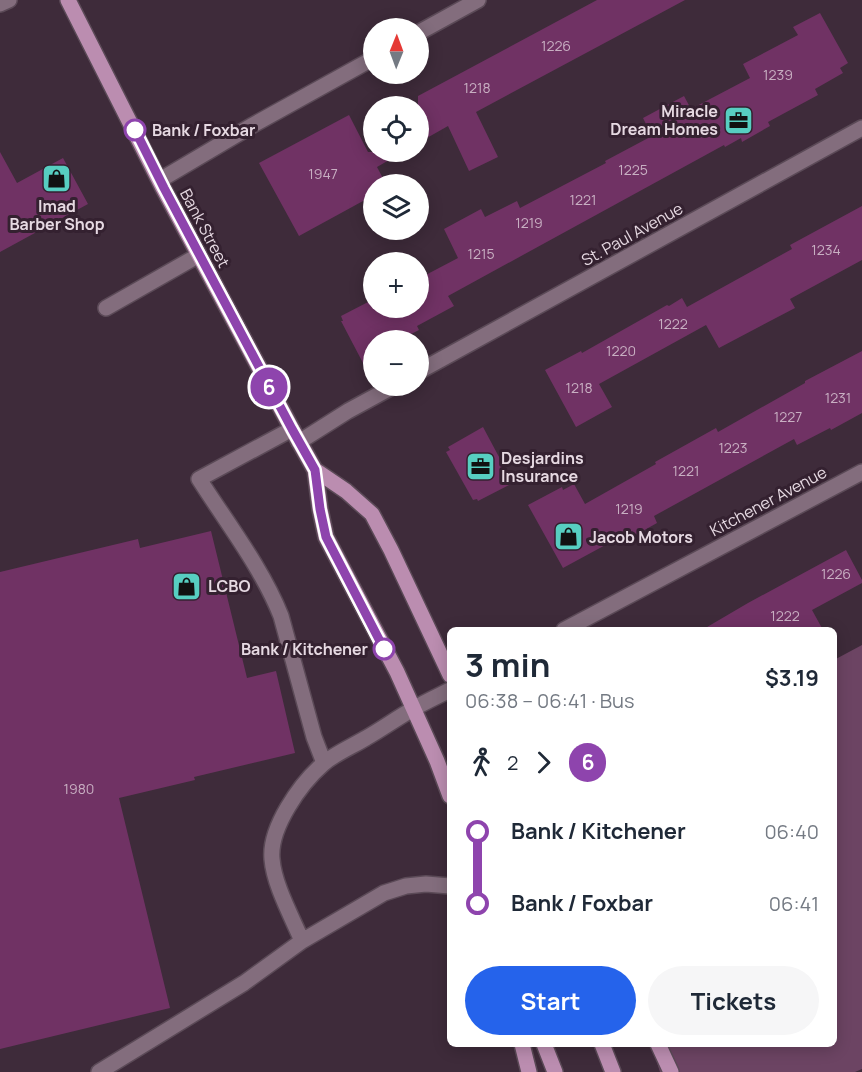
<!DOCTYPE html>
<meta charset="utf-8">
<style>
:root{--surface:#fff;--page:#f6f6f7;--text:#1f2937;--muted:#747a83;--accent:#2563eb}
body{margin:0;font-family:Manrope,sans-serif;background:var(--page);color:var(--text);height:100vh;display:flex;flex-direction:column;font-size:22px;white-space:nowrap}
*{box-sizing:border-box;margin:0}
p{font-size:20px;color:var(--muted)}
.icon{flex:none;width:33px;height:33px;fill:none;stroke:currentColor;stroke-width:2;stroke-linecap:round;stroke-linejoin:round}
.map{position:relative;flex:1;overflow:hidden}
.sheet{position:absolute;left:447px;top:627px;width:390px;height:420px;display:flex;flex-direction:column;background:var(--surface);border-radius:9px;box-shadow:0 3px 15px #0003}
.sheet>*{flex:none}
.badge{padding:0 12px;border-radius:20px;font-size:21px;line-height:39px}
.needle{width:39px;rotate:1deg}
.buttons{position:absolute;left:363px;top:18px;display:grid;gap:12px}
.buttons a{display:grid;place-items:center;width:66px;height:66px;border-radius:50%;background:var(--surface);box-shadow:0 3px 15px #0003;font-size:30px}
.map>.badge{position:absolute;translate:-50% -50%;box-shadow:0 0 0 3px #fff}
.legs{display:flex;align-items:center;gap:9px;height:66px;padding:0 18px;font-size:20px}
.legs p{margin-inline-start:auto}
.head{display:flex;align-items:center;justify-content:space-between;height:102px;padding:0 18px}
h1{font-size:33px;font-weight:700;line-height:45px}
.action{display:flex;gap:12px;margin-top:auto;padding:12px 18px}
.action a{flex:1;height:69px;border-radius:36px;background:var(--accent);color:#fff;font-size:24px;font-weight:700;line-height:69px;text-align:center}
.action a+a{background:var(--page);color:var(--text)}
ul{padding:0 18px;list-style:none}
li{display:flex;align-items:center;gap:21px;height:72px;font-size:22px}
li i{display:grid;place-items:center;width:9px;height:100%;margin:0 8px;background:currentColor}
li i::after{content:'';width:15px;height:15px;margin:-8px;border:4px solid;border-radius:50%;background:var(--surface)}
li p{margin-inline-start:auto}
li:first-child i{background:linear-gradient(#0000 50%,currentColor 0)}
li:last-child i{background:linear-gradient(currentColor 50%,#0000 0)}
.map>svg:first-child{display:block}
.green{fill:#6c4463}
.building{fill:#703264}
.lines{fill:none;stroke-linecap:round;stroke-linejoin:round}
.minor-casing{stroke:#5b4a57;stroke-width:18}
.major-casing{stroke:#5b4a57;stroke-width:18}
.minor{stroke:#836d7d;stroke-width:15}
.major{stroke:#bb8db0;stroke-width:15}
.line-1-casing{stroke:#fff;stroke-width:14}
.line-1{stroke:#8e44ad;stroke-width:9}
.stop-1-dot{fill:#fff;stroke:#8e44ad;stroke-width:3}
.labels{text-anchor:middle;stroke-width:6;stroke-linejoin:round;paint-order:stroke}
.number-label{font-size:14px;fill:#c8afc2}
.poi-label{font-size:16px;font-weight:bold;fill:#e6d9e2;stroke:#342130;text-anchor:start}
.stop-label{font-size:16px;font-weight:bold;fill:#e6d9e2;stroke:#342130;text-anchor:start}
.street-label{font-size:16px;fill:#e6d9e2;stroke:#342130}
</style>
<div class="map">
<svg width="862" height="1072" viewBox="0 0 862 1072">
<rect width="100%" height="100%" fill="#3e2b3a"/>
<path class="green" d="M 862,645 L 862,1069 L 855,1072 L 660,1072 L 651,1044 L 834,1044 L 834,660 Z"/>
<path class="building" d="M 597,0 L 685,0 L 476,112 L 498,157 L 469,171 L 448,126 L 418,143 L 418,96 Z
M 820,13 L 848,63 L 840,68 L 843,73 L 815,89 L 818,95 L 768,122 L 770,126 L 742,142 L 741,138 L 725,147 L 724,145 L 448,296 L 454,306 L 417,326 L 419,330 L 399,340 L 374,340 L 374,384 L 341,321 L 343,321 L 341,316 L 372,300 L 374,308 L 418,308 L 418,279 L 458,258 L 444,229 L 481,209 L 485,217 L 517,201 L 520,208 L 606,163 L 605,161 L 652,136 L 643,118 L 684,96 L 691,109 L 750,78 L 743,64 L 798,35 L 793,27 Z
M 349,115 L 368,152 L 403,152 L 377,167 L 386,184 L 374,184 L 374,195 L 299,236 L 259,163 Z
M 0,152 L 17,183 L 63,158 L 88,204 L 0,252 Z
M 862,206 L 862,260 L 790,299 L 795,308 L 719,348 L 706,325 L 599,384 L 612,407 L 576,427 L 545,370 L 581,351 L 582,353 L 667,305 L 669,306 L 682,298 L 687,307 L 792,249 L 790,245 Z
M 862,351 L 862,413 L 831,430 L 830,428 L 797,445 L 794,439 L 654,516 L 657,523 L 625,541 L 622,536 L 563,568 L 528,505 L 562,487 L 563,490 L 574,484 L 585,504 L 656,464 L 655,462 L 716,428 L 718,432 L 805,383 L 805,381 Z
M 483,427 L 513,483 L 478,501 L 477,499 L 473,500 L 446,452 L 450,450 L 448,447 Z
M 211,531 L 247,678 L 276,671 L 295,753 L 194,777 L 195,780 L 119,798 L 170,1008 L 0,1049 L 0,572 L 138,539 L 140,548 Z
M 846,550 L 862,580 L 862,583 L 812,610 L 823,630 L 702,630 L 748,603 Z"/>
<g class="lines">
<defs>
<path id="minor" d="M 0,4 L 9,0
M 418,33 L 478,0
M 160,180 L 253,125 L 374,58
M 106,308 L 199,255
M 418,372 L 862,128
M 292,429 L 199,479 C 227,523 262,568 281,616 L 314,737 L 324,763
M 299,442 L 348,411 L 394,386
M 564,630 L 862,472
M 450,690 C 438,696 425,702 413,709 C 397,718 382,729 366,738 C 353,746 334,754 323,764 C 300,784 269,828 272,859 C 274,885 292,917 302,941 L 384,893 L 406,886 L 426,884 L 450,886
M 99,1072 L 244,983 L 302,941"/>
<path id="major" d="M 68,0 L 163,188 L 292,429 L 315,470 L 320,509 L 326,537 L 397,672 L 437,761 L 450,796
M 315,470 L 346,491 L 372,514 L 391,550 L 450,675
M 522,1044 L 529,1072
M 544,1044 L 555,1072
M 602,1044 L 613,1072
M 658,1044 L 671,1072"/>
</defs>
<use href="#minor" class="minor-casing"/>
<use href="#major" class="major-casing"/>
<use href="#minor" class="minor"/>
<use href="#major" class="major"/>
</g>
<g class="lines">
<defs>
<path id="line-1" d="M 135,130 L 164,188 L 292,429 L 315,470 L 320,509 L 326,537 L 384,649"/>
</defs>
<use href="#line-1" class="line-1-casing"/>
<use href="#line-1" class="line-1"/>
</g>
<defs>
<symbol id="office-square" viewBox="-11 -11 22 22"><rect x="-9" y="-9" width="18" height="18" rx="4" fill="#57cec1" stroke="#342130"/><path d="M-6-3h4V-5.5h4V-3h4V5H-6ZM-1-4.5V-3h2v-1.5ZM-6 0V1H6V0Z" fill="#111"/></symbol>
<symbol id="shop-square" viewBox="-11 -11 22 22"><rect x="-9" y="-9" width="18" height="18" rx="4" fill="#57cec1" stroke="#342130"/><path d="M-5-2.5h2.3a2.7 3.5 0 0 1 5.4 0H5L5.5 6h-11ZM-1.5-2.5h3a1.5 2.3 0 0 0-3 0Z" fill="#111"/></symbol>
</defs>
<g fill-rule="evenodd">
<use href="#office-square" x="722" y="104" width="33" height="33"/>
<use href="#shop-square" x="40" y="162" width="33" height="33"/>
<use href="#office-square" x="464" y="450" width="33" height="33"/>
<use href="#shop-square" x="552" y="520" width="33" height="33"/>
<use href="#shop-square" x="170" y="570" width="33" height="33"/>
</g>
<g class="stop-1-dot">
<circle cx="135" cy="130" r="10"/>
<circle cx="384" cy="649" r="10"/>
</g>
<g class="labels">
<g class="number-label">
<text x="556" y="51">1226</text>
<text x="778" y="80">1239</text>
<text x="477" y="93">1218</text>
<text x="633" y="175">1225</text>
<text x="323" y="179">1947</text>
<text x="583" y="205">1221</text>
<text x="529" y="228">1219</text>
<text x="826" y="255">1234</text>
<text x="481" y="259">1215</text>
<text x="673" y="329">1222</text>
<text x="621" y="356">1220</text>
<text x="579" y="393">1218</text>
<text x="838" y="403">1231</text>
<text x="788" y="422">1227</text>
<text x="733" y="453">1223</text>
<text x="686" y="476">1221</text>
<text x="629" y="514">1219</text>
<text x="836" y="579">1226</text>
<text x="785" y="621">1222</text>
<text x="79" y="794">1980</text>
</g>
<g class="poi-label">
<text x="718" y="117" text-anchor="end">Miracle<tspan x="718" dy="18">Dream Homes</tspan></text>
<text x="57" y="212" text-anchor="middle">Imad<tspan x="57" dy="18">Barber Shop</tspan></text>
<text x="501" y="464">Desjardins<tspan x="501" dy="18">Insurance</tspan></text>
<text x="589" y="543">Jacob Motors</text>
<text x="208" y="592">LCBO</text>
</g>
<g class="stop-label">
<text x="152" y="136">Bank / Foxbar</text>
<text x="368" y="655" text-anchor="end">Bank / Kitchener</text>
</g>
<g class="street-label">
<text transform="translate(205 228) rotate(62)" y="6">Bank Street</text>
<text transform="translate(632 234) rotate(-29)" y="6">St. Paul Avenue</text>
<text transform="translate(768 501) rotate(-28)" y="6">Kitchener Avenue</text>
</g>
</g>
</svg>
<div class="buttons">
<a><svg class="needle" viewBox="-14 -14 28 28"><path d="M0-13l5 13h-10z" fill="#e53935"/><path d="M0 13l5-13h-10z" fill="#747a83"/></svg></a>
<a><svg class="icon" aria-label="locate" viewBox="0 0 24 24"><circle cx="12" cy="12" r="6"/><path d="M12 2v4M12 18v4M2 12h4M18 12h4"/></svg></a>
<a><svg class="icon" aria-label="layers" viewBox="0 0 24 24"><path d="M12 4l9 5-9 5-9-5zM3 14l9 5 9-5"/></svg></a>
<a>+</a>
<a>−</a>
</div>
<b class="badge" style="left:269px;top:387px;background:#8e44ad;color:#fff">6</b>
<section class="sheet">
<div class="head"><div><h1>3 min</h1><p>06:38 – 06:41 · Bus</p></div><b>$3.19</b></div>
<div class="legs"><svg class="icon" aria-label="walk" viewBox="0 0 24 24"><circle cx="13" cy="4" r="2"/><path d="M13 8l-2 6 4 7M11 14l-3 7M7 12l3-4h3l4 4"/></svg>2<svg class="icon" aria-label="forward" viewBox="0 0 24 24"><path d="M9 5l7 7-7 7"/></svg><b class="badge" style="background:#8e44ad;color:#fff">6</b></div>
<ul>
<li><i style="color:#8e44ad"></i><b>Bank / Kitchener</b><p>06:40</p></li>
<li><i style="color:#8e44ad"></i><b>Bank / Foxbar</b><p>06:41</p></li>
</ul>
<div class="action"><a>Start</a><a>Tickets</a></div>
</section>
</div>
